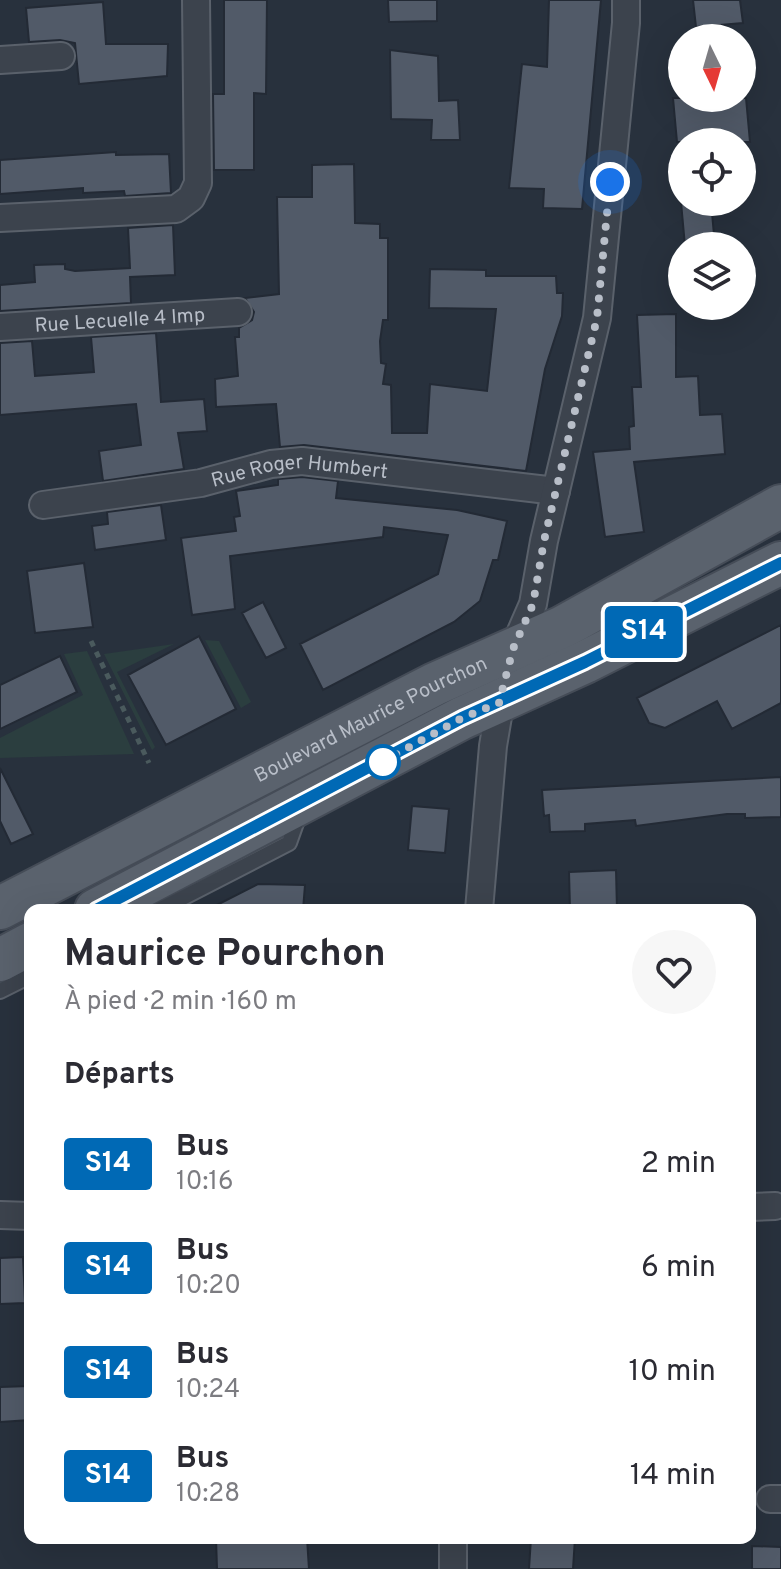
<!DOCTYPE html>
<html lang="fr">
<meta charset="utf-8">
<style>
:root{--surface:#fff;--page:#f7f7f7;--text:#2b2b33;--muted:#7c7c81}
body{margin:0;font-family:Overpass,sans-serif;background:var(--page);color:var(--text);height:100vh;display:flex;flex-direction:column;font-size:30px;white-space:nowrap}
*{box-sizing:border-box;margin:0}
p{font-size:26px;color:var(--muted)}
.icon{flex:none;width:44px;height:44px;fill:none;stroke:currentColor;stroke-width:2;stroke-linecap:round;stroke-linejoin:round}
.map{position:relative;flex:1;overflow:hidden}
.sheet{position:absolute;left:24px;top:904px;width:732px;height:640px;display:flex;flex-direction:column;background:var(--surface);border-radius:16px;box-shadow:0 8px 32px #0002}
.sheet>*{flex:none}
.badge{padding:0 16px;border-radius:6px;font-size:28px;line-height:52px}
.needle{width:52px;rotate:175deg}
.tools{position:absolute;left:668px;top:24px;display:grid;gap:16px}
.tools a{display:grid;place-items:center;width:88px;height:88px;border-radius:50%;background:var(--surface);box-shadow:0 8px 32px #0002;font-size:40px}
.you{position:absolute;width:40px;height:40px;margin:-20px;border:6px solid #fff;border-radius:50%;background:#1a73e8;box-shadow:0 0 0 12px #1a73e833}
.map>.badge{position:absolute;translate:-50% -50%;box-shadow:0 0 0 4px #fff}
h2{padding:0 40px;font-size:30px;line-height:72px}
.round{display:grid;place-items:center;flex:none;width:84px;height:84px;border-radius:42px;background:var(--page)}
.headline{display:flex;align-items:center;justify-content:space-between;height:136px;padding:0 40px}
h1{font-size:38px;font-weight:700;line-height:60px}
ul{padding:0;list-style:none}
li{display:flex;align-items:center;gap:24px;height:104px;padding:0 40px}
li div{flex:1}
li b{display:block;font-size:30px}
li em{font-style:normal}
li .badge{min-width:88px;font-weight:700;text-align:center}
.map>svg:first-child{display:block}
.green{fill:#2b3e3f}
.building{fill:#515a68;stroke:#232a35;stroke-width:2}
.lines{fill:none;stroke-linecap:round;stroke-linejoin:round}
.lane-casing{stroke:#5a616b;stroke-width:18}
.street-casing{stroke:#5a616b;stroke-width:30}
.primary-casing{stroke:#454c57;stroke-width:46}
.path{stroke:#4a5a5d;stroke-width:5;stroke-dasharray:6 6;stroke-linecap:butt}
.lane{stroke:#3c434d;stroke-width:14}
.street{stroke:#3c434d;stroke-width:26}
.primary{stroke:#5a626d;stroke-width:42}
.line-casing{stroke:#fff;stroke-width:18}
.line{stroke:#0069b5;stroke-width:12}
.walk{stroke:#b8bec8;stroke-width:8;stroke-dasharray:0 14.4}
.stop-dot{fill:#fff;stroke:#0069b5;stroke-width:4}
.labels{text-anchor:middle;stroke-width:8;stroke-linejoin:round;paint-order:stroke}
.street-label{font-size:20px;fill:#b8bec8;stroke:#212833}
</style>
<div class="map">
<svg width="781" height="1569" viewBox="0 0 781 1569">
<rect width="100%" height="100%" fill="#28313d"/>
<path class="green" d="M 205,640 L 219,641 L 251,702 L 241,708 Z
M 174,644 L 117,672 L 155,747 L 152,750 L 104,654 Z
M 87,651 L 134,754 L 0,758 L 0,738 L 83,695 L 64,654 Z"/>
<path class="building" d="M 224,0 L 267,0 L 266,94 L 254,93 L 254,170 L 214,170 L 213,94 L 224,94 Z
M 388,0 L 437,0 L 437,21 L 389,22 Z
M 549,0 L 601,0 L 582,209 L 543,208 L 544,189 L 509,188 L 522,64 L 547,67 Z
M 693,0 L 740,0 L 743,23 L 696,27 Z
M 103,2 L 106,44 L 168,44 L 167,76 L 79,84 L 75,43 L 60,40 L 29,42 L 26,8 Z
M 390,50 L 438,56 L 439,101 L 458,100 L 460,140 L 431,140 L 432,120 L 391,119 Z
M 673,98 L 746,98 L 750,142 L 677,142 Z
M 116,152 L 116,155 L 169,154 L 171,193 L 125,196 L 124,191 L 83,193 L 83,188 L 0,194 L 0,160 Z
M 354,164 L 355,223 L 380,224 L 380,238 L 388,238 L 388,320 L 383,320 L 380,341 L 381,363 L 386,364 L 383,384 L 391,385 L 392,433 L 427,433 L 430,384 L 487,391 L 496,309 L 429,308 L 430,269 L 486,270 L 486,276 L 556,276 L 557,293 L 563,293 L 562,316 L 545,369 L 526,471 L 304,445 L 280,447 L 276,404 L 216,407 L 215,379 L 238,376 L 235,337 L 239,337 L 239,328 L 252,320 L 254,312 L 245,298 L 279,294 L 277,197 L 312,197 L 312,165 Z
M 681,202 L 711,202 L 715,246 L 685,246 Z
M 173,225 L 175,275 L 130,277 L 131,303 L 0,311 L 0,285 L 35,282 L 34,265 L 65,264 L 65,269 L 75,271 L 130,268 L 128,228 Z
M 676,314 L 676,377 L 698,376 L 700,415 L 722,414 L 725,454 L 634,462 L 644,532 L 605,537 L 593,452 L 630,449 L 629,427 L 634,426 L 632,387 L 641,387 L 637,315 Z
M 156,333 L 161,402 L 204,399 L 207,431 L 178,433 L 184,469 L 103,481 L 99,451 L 141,445 L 136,404 L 0,415 L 0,343 L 32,341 L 35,376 L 94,372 L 91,337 Z
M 302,477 L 338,481 L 336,498 L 457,510 L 507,521 L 498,560 L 493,560 L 480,601 L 454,622 L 323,690 L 300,644 L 438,574 L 448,535 L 384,527 L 383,537 L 230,556 L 235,609 L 192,615 L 181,538 L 236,531 L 234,517 L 240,516 L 236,491 L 278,485 L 278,479 Z
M 161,505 L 166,540 L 95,550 L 92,526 L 108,524 L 107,512 Z
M 84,563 L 93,627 L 35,633 L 27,571 Z
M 263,602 L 286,648 L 266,658 L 242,613 Z
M 781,625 L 781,703 L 732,729 L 717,701 L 665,728 L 649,723 L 637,698 Z
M 199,636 L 236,709 L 166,745 L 128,675 Z
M 60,656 L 77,692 L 0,729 L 0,685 Z
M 0,768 L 33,834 L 11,844 L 0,821 Z
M 781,777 L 781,817 L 745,818 L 745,814 L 727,814 L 636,826 L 635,820 L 585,824 L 585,831 L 550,832 L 549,815 L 544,816 L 542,790 Z
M 412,806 L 449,809 L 445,853 L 408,850 Z
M 616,870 L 617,910 L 570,910 L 569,872 Z
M 258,884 L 305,885 L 303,910 L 207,910 Z
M 23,1257 L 25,1303 L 0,1304 L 0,1258 Z
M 30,1386 L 30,1420 L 0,1422 L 0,1387 Z
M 216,1538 L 307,1538 L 309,1569 L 217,1569 Z
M 531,1538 L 575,1538 L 573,1569 L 529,1569 Z
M 752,1546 L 781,1547 L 781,1569 L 752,1569 Z"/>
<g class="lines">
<defs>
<path id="lane" d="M 159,910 L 289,843 L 300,812
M 0,991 L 30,976"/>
<g id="street">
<path d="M 0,60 L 61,56"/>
<path d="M 0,218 L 176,209 L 191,198 L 198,183 L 196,0"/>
<path id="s1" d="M 0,327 L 238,312"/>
<path id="s2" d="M 43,505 L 201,483 L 271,464 L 302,461 L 556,491"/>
<path d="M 512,652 L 533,604 L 544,541 L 597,318 L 626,23 L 626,0"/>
<path d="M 479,910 L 493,746 L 502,693"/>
<path d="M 750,1207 L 775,1206"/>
<path d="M 0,1215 L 30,1216"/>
<path d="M 770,1499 L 781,1499"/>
<path d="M 453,1538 L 453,1569"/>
</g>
<g id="primary">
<path id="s3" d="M 0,908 L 435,684 L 561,628 L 781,506"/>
<path d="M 96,910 L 462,718 L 585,662 L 781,563"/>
<path d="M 0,960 L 30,944"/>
</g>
</defs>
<use href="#lane" class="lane-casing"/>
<use href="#street" class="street-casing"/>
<use href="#primary" class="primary-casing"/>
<path class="path" d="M 91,641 L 149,763"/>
<use href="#lane" class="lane"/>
<use href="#street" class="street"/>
<use href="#primary" class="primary"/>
</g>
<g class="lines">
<defs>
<path id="line" d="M 96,910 L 462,718 L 585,662 L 781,563"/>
</defs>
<use href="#line" class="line-casing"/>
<use href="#line" class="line"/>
<path class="walk" d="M 383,762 L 377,765 L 462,718 L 499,703 L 513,649 L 533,604 L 544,541 L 597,318 L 610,182"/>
</g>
<circle class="stop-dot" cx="383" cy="762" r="16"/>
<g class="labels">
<g class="street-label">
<text dy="7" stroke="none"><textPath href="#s1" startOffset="120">Rue Lecuelle 4 Imp</textPath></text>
<text dy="7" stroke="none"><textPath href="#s2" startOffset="260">Rue Roger Humbert</textPath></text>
<text dy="7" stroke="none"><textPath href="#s3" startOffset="416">Boulevard Maurice Pourchon</textPath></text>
</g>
</g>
</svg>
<div class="tools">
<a><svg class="needle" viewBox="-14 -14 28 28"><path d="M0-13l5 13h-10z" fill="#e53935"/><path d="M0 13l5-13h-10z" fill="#7c7c81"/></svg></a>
<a><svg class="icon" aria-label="locate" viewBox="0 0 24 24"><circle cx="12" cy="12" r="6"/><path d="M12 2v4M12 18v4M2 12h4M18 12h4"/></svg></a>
<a><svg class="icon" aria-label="layers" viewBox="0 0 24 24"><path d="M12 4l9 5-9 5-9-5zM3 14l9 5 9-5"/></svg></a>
</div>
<div class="you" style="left:610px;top:182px"></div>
<b class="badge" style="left:644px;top:632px;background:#0069b5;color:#fff">S14</b>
<section class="sheet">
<div class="headline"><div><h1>Maurice Pourchon</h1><p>À pied · 2 min · 160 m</p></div><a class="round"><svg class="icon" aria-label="heart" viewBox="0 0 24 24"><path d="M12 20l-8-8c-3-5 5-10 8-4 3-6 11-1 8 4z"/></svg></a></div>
<h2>Départs</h2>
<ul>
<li><span class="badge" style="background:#0069b5;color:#fff">S14</span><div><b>Bus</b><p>10:16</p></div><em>2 min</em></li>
<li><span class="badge" style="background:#0069b5;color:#fff">S14</span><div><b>Bus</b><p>10:20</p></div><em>6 min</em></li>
<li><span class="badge" style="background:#0069b5;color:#fff">S14</span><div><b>Bus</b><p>10:24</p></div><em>10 min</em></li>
<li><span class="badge" style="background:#0069b5;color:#fff">S14</span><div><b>Bus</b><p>10:28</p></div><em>14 min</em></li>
</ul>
</section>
</div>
